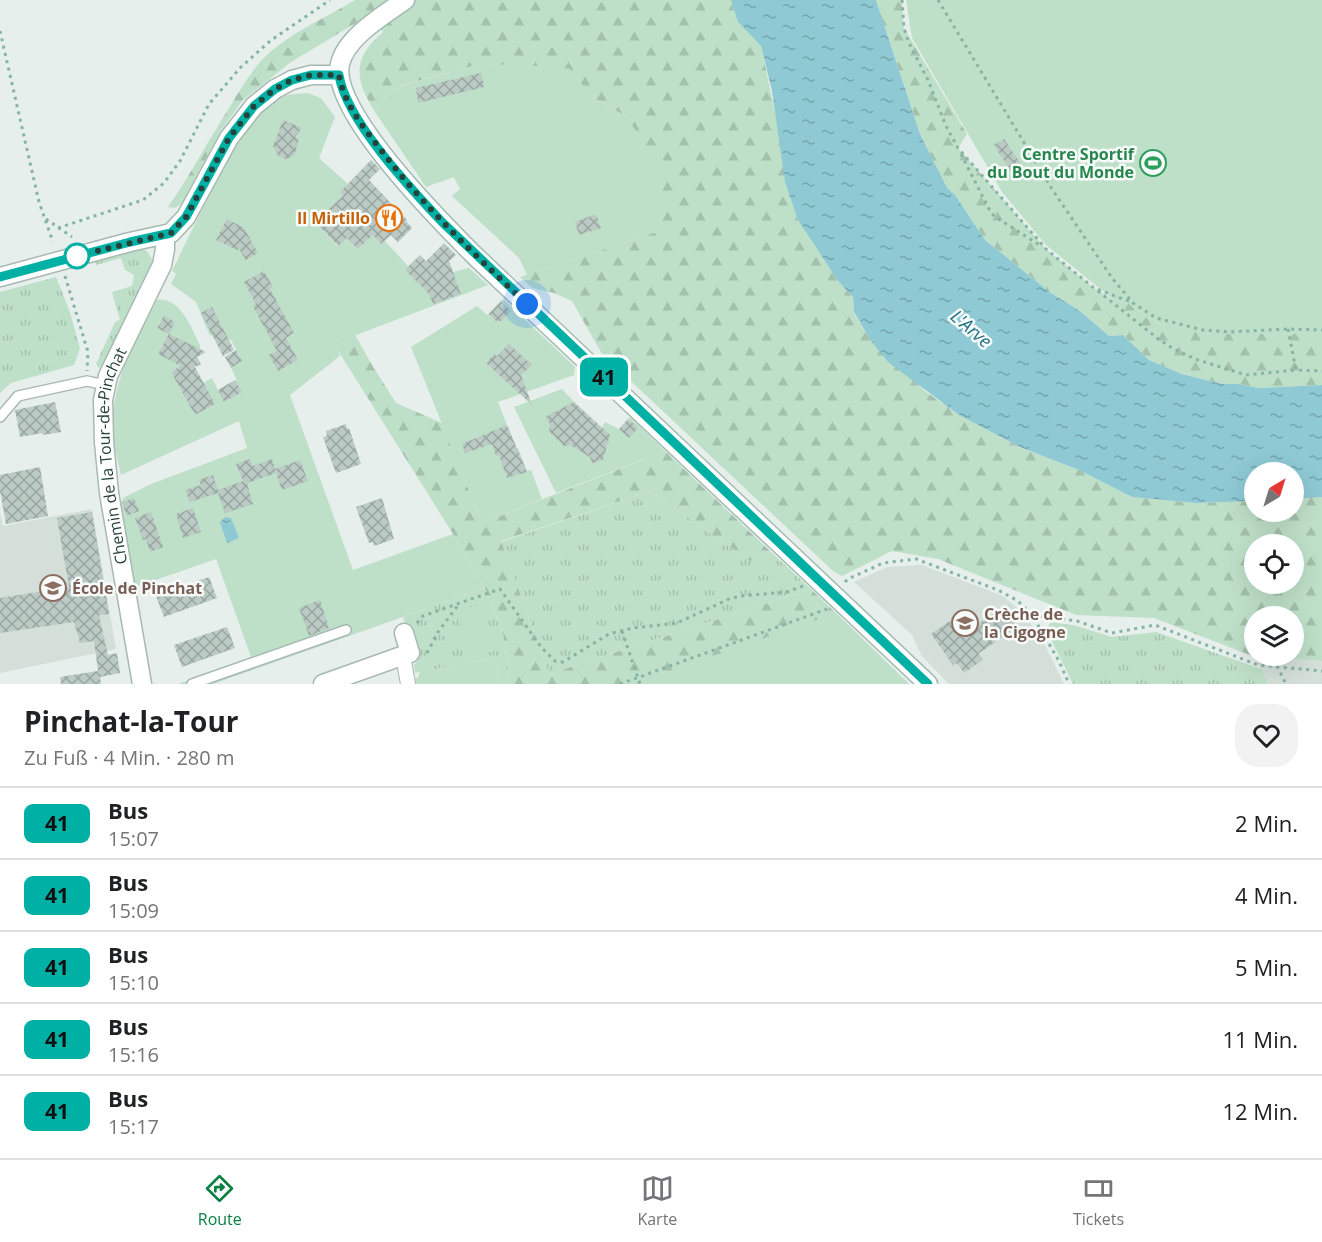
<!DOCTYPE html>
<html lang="de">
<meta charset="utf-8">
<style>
:root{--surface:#fff;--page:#f2f2f2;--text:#202124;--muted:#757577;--line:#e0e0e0;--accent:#0b8043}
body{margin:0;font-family:"Open Sans",sans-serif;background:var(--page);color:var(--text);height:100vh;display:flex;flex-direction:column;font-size:22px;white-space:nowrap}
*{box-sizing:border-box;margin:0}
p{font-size:20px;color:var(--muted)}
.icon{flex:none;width:33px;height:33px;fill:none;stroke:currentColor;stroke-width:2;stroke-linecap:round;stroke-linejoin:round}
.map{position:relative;height:684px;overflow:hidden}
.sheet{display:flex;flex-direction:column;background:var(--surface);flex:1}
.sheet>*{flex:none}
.badge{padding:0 12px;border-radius:9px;font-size:21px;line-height:39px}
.needle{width:39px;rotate:38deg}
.fabs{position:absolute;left:1244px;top:462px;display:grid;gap:12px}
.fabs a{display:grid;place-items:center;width:60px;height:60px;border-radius:50%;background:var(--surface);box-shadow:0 6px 24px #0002;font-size:30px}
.you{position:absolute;width:30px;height:30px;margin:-15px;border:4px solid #fff;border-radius:50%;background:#1a73e8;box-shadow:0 0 0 9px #1a73e833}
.map>.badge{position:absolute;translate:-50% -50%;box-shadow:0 0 0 3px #fff}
.round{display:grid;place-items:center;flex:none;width:63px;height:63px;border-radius:24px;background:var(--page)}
.overview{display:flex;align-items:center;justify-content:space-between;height:102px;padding:0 24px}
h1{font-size:28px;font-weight:700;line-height:45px}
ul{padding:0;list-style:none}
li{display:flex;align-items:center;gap:18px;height:72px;padding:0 24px;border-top:2px solid var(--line)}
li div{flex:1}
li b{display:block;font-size:22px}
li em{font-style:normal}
li .badge{min-width:66px;font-weight:700;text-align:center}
.tab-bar{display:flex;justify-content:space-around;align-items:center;height:84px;border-top:2px solid var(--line);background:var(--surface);font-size:16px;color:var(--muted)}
.tab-bar a{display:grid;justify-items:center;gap:3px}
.tab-bar .on{color:var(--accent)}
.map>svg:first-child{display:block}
.built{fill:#d4dfda}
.grass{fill:url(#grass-tufts)}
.forest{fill:url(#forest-firs);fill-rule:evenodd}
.green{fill:#bfe0c8}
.water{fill:url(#water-ripples)}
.building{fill:url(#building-cross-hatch)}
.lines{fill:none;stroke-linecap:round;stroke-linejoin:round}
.service-casing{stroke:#a8b8b2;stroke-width:12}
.pedestrian-casing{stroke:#a8b8b2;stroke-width:16}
.minor-casing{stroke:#a8b8b2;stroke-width:21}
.tertiary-casing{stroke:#a8b8b2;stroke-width:21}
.secondary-casing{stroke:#a4bbb3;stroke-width:21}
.path{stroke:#86b3a5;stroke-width:3;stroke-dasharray:3 4.5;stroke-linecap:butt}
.service{stroke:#fff;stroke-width:9}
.pedestrian{stroke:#fff;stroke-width:14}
.minor{stroke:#fff;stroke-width:18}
.tertiary{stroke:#fff;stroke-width:18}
.secondary{stroke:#fff;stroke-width:18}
.line-casing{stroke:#fff;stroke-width:14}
.line{stroke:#00b0a4;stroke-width:9}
.walk{stroke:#24423a;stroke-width:6;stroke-dasharray:0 10.8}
.stop-dot{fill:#fff;stroke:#00b0a4;stroke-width:3}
.labels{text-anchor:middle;stroke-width:5;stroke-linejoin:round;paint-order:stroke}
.leisure-label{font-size:16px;font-weight:bold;fill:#27864d;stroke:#f7fbf9;text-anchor:end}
.food-label{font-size:16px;font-weight:bold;fill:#c56008;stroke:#f7fbf9;text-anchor:end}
.street-label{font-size:16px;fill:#24423a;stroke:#f7fbf9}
.education-label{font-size:16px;font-weight:bold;fill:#785e54;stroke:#f7fbf9;text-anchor:start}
.water-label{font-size:18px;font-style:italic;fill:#1c6f80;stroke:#f7fbf9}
</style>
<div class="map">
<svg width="1322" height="684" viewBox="0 0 1322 684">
<defs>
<pattern id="grass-tufts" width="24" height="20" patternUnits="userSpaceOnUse" patternTransform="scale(1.5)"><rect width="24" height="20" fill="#bfe0c8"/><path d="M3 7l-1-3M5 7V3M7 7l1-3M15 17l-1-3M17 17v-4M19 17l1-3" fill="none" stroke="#a4c1ad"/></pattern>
<pattern id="forest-firs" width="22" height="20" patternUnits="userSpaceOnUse" patternTransform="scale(1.5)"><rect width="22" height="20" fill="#bfe0c8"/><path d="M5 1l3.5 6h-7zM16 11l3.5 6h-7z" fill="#a4c1ad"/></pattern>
<pattern id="water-ripples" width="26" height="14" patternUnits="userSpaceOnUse" patternTransform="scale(1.5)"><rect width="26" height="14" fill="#8ec9d4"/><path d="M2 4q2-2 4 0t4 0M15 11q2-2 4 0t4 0" fill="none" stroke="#74a5ad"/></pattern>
<pattern id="building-cross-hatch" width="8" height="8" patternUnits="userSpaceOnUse" patternTransform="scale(1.5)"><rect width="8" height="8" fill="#bbcac4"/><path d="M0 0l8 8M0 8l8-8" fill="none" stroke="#98a6a0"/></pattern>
</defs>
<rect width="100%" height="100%" fill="#e6efeb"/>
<path class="built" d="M 92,509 L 116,649 L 0,673 L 0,512 L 3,526 Z
M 922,565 L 1003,596 L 1022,612 L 1042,639 L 1064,684 L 949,684 L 922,656 L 912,635 L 854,582 L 887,567 Z
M 1255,658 L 1322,661 L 1322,684 L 1268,684 Z"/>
<path class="grass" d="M 139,248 L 147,251 L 153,261 L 151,270 L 105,363 L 99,368 L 96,364 L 115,322 L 120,320 L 112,292 L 132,286 L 134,275 L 125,270 L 121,258 L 96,265 L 94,258 Z
M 56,277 L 70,312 L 80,349 L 74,365 L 11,383 L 0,393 L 0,292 Z
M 650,491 L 750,561 L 771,552 L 811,589 L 549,674 L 501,542 Z
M 485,588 L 503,634 L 510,684 L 501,684 L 495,658 L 415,673 L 414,665 L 418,660 L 403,617 Z
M 1051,622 L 1077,626 L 1112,637 L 1156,632 L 1261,669 L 1268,684 L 1073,684 L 1046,629 Z"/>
<path class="forest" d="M 355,0 L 731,0 L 738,22 L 761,46 L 798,220 L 838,281 L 853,297 L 854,313 L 871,341 L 925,391 L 959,415 L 1020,447 L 1079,470 L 1132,497 L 1196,503 L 1254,501 L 1254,512 L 1293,512 L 1293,499 L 1322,497 L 1322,661 L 1255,657 L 1154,618 L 1076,615 L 938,559 L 892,551 L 842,576 L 833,571 L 602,354 L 572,301 L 554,293 L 532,288 L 520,277 L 659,231 L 627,117 L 592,97 L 569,69 L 480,64 L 403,85 L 388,93 L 375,112 C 355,80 351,59 383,32 L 366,17 L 291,62 L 242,101 L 222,129 L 181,204 L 175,208 L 168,207 C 191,174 209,139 231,105 C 240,89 250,73 262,60 C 288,33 324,19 355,0 ZM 1254,544 L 1293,544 L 1293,584 L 1254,584 ZM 1254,616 L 1293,616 L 1293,656 L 1254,656 Z
M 876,0 L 902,0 L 904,28 L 967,134 L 958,148 L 1047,250 L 1094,288 L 1114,300 L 1128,303 L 1145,316 L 1161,324 L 1213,334 L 1322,334 L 1322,385 L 1259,388 L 1238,384 L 1222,384 L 1182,374 L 1149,360 L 1123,335 L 1109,336 L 1080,311 L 1051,293 L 985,240 L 955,195 L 947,189 L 920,134 Z
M 273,187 L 372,365 L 396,403 L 442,423 L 482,523 L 665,451 L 771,552 L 750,561 L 650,491 L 501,541 L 549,674 L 811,589 L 909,684 L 510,684 L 503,634 L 485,588 L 453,534 L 243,199 Z"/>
<path class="green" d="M 906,0 L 1322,0 L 1322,334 L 1213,334 L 1182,329 L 1161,324 L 1145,316 L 1128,303 L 1114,300 L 1046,245 L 1002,192 L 912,38 Z
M 480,64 L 541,66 L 570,69 L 592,97 L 627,117 L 660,169 L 659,231 L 527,275 L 519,258 L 452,196 L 460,189 L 454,177 L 426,187 L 375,112 L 388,93 L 404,85 Z
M 308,93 L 321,98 L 335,117 L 319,158 L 348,184 L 340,192 L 343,196 L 324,213 L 328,217 L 319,226 L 337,246 L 347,238 L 358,249 L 373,235 L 381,244 L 385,241 L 408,266 L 420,255 L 438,276 L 469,268 L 488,285 L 335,343 L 340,356 L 290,395 L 353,570 L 453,534 L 485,588 L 213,684 L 178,684 L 251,657 L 216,559 L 133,588 L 121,504 L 123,498 L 151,484 L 247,448 L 239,421 L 121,475 C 118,460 113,444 113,429 C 112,378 134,344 157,300 C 181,297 191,328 200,345 L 200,350 L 186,364 L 171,372 L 183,394 L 212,378 L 218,390 L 237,380 L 231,368 L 242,361 L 231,340 L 228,340 L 222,329 L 210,336 L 196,302 L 171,284 L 176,274 L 172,271 C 190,236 245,113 276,98 C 284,94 299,94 308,93 Z
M 503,299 L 575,367 L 574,375 L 498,402 L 516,448 L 518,448 L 527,471 L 531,470 L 542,499 L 482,523 L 411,347 L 477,306 L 487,315 Z
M 562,389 L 579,407 L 597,437 L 605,422 L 619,429 L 630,417 L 665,451 L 556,493 L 514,407 Z
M 483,603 L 494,651 L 474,656 L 465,646 L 458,611 Z
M 836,613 L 909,684 L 633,684 Z
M 495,658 L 501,684 L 416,684 L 415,679 L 418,677 L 420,672 Z"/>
<path class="water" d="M 731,0 L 876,0 L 920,134 L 947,188 L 955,195 L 985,240 L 1051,293 L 1080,311 L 1109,336 L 1123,335 L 1149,360 L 1182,374 L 1222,384 L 1238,384 L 1259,388 L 1322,385 L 1322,497 L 1293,499 L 1293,472 L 1254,472 L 1254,501 L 1196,503 L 1132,497 L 1079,470 L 1020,447 L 959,415 L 888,362 L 871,341 L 854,312 L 853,297 L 838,281 L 798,220 L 785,182 L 772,91 L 761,46 L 738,22 Z
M 225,517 L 231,518 L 239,538 L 227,543 L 220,522 Z"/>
<path class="building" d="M 481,73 L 484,87 L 418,103 L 416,88 Z
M 283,120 L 302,128 L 295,137 L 299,139 L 294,156 L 286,159 L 278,156 L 273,146 Z
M 1004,139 L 1028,174 L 1017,181 L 994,145 Z
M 371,160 L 380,169 L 369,180 L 407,220 L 406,221 L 412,228 L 398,242 L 391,235 L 381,244 L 373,235 L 358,249 L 347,238 L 338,246 L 319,226 L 328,217 L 324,213 L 343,196 L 340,192 Z
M 596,214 L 601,228 L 579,235 L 575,222 Z
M 227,219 L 244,228 L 258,253 L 246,260 L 239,249 L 237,250 L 216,240 Z
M 444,243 L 456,255 L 449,261 L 461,294 L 433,304 L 429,294 L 405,270 L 420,255 L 426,261 Z
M 264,271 L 273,287 L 270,289 L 294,333 L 286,338 L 298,360 L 278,371 L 269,355 L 277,351 L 253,306 L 256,304 L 244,282 Z
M 501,301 L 511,311 L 501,321 L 496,321 L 489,314 Z
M 212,307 L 234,350 L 223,356 L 201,313 Z
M 164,316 L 175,322 L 169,334 L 157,328 Z
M 169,334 L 206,352 L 197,357 L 201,364 L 195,367 L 215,404 L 195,415 L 171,372 L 181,366 L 158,354 Z
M 509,344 L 532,365 L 521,375 L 532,405 L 486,363 L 494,354 L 497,356 Z
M 236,350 L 242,361 L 231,368 L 225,357 Z
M 235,380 L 242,392 L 224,402 L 218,390 Z
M 55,402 L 61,432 L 43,435 L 42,433 L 20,437 L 15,410 Z
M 574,402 L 610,435 L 603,460 L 592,463 L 590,457 L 570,445 L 564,446 L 549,431 L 550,424 L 545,417 Z
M 628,419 L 638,428 L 629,438 L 619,429 Z
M 346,424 L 347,429 L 349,428 L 361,464 L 336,473 L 323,437 L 327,436 L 326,431 Z
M 507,425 L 527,472 L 507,478 L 499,455 L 496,456 L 492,444 L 465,453 L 462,444 Z
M 250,459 L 253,466 L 272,459 L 275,469 L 300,460 L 308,481 L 282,490 L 276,473 L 247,483 L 253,504 L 225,513 L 218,493 L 190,502 L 185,490 L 201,485 L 199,480 L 213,475 L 218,490 L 243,481 L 236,464 Z
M 40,467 L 48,516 L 6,524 L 0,491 L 0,475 Z
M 134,498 L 139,511 L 127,516 L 122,502 Z
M 382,498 L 394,539 L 374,546 L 373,542 L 369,543 L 356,507 Z
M 193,508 L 201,532 L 183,538 L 176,514 Z
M 92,512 L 109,614 L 99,615 L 108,655 L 117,653 L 120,673 L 100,677 L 101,684 L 61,684 L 60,677 L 98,671 L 94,641 L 80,643 L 74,622 L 0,633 L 0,598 L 69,587 L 57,518 Z
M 151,512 L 163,547 L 150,552 L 146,539 L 143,540 L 135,518 Z
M 209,577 L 217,598 L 164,617 L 156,596 L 198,583 L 197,581 Z
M 320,600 L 329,628 L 309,636 L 299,608 Z
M 1003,607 L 1017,627 L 978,654 L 983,660 L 964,673 L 957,663 L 953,665 L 931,634 L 950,621 L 960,636 Z
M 227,627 L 235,648 L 182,667 L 174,645 Z"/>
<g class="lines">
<defs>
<path id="service" d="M 0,417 L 18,396 L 87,381 L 105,385
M 192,684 L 346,630"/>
<path id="pedestrian" d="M 403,656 L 408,684"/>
<g id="minor">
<path id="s1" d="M 142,684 L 109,493 L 104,442 L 103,400 L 108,376 L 162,265 L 165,249 L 165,236"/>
<path d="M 323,684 L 410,653 L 404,633"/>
</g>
<path id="tertiary" d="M 0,277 L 130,242 L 171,233 L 186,217 L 229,138 L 254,106 L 275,89 L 292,80 L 311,75 L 339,75"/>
<path id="secondary" d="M 405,0 C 384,15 346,37 340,64 C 329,110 442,223 475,256 L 928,684"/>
</defs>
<use href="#service" class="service-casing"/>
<use href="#pedestrian" class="pedestrian-casing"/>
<use href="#minor" class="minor-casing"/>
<use href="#tertiary" class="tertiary-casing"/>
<use href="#secondary" class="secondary-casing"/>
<path class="path" d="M 902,0 L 904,28 L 909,43 L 928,80 L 946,126 L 958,148 L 1047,250 L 1094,288 L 1131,302
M 938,0 L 1052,189 L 1112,278 L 1133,303 L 1156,318 L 1203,330 L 1229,332 L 1288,329 L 1322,330
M 0,31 L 39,202 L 53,242
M 961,154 L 989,209 L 994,216 L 1041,246
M 46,219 L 72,237
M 58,228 L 143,200 L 164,183 L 180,161 L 209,104 L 241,67 L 270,41 L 330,0
M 65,276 L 88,352 L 87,371
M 1098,291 L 1157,338 L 1172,348 L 1195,359 L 1246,375 L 1296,370
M 1288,329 L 1296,370 L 1322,371
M 845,582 L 848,579 L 883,563 L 916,559 L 998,590 L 1018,601 L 1032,615 L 1059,661 L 1069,684
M 1032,615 L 1077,621 L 1112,633 L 1155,625 L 1258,665 L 1322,671
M 417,623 L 423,616 L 500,589 L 541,647 L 555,661 L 563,662 L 609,634 L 633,628 L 677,623 L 729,599 L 740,596 L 787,592 L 803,586
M 622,631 L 640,684
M 427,653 L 438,632 L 459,604
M 1277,666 L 1286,684
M 620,684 L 827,609"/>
<use href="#service" class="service"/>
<use href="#pedestrian" class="pedestrian"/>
<use href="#minor" class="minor"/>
<use href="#tertiary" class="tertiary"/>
<use href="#secondary" class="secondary"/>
</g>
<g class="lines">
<defs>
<path id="line" d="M 0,277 L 130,242 L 171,233 L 186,217 L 229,138 L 254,106 L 275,89 L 292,80 L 311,75 L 339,75 C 346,120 410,188 442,222 L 928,684"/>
</defs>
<use href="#line" class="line-casing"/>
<use href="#line" class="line"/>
<path class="walk" d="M 77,256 L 171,233 L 186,217 L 229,138 L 254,106 L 275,89 L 292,80 L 311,75 L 339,75 C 344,104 363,127 381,150 C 424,207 475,255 527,304"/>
</g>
<defs>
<symbol id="stadium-ring" viewBox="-11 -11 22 22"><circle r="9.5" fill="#f7fbf9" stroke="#2e9e5b" stroke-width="1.5"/><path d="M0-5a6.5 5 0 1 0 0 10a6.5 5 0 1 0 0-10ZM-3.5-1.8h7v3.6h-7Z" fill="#2e9e5b"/></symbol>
<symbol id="restaurant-ring" viewBox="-11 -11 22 22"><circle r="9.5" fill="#f7fbf9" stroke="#e8710a" stroke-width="1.5"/><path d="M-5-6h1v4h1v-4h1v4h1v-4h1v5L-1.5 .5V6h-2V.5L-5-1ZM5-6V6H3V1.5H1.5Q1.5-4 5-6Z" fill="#e8710a"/></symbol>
<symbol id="school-ring" viewBox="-11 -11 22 22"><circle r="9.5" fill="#f7fbf9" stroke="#8d6e63" stroke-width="1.5"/><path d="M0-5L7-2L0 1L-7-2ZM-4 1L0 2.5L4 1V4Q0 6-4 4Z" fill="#8d6e63"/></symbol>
</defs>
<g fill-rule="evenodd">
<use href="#stadium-ring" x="1138" y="148" width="30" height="30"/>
<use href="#restaurant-ring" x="374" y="203" width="30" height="30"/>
<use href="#school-ring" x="38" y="573" width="30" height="30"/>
<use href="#school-ring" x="950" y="608" width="30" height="30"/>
</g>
<circle class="stop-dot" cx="77" cy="256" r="12"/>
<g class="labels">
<g class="leisure-label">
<text x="1134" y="160">Centre Sportif<tspan x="1134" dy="18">du Bout du Monde</tspan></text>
</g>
<g class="food-label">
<text x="370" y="224">Il Mirtillo</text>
</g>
<g class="street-label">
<text dy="6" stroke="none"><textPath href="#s1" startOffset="232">Chemin de la Tour-de-Pinchat</textPath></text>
</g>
<g class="education-label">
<text x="72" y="594">École de Pinchat</text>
<text x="984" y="620">Crèche de<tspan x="984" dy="18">la Cigogne</tspan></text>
</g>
<g class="water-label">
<text transform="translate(971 329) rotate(41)" y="6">L'Arve</text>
</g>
</g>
</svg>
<div class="fabs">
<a><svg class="needle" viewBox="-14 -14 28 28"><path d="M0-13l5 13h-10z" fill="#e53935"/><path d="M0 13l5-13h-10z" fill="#757577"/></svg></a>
<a><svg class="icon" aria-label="locate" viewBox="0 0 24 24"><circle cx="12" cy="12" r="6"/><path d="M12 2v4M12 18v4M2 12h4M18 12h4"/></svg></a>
<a><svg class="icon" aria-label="layers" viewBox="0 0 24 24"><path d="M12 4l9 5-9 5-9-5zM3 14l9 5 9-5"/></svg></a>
</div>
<div class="you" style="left:527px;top:304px"></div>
<b class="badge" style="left:604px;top:377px;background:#00b0a4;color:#111">41</b>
</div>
<section class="sheet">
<div class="overview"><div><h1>Pinchat-la-Tour</h1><p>Zu Fuß · 4 Min. · 280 m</p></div><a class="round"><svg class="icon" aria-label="heart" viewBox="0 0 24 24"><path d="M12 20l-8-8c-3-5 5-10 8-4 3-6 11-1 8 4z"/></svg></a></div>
<ul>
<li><span class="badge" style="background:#00b0a4;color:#111">41</span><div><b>Bus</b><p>15:07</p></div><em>2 Min.</em></li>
<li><span class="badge" style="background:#00b0a4;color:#111">41</span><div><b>Bus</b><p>15:09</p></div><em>4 Min.</em></li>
<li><span class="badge" style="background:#00b0a4;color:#111">41</span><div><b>Bus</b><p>15:10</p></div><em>5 Min.</em></li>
<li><span class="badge" style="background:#00b0a4;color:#111">41</span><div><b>Bus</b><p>15:16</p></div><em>11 Min.</em></li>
<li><span class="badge" style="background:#00b0a4;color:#111">41</span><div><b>Bus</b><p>15:17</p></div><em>12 Min.</em></li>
</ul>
</section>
<nav class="tab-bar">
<a class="on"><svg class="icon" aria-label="directions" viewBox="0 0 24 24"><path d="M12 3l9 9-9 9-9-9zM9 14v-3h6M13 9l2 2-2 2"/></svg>Route</a>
<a><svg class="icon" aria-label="map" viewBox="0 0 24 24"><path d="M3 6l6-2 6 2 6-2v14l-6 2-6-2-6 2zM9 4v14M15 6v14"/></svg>Karte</a>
<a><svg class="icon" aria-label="tickets" viewBox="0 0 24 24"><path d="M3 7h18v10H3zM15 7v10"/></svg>Tickets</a>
</nav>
